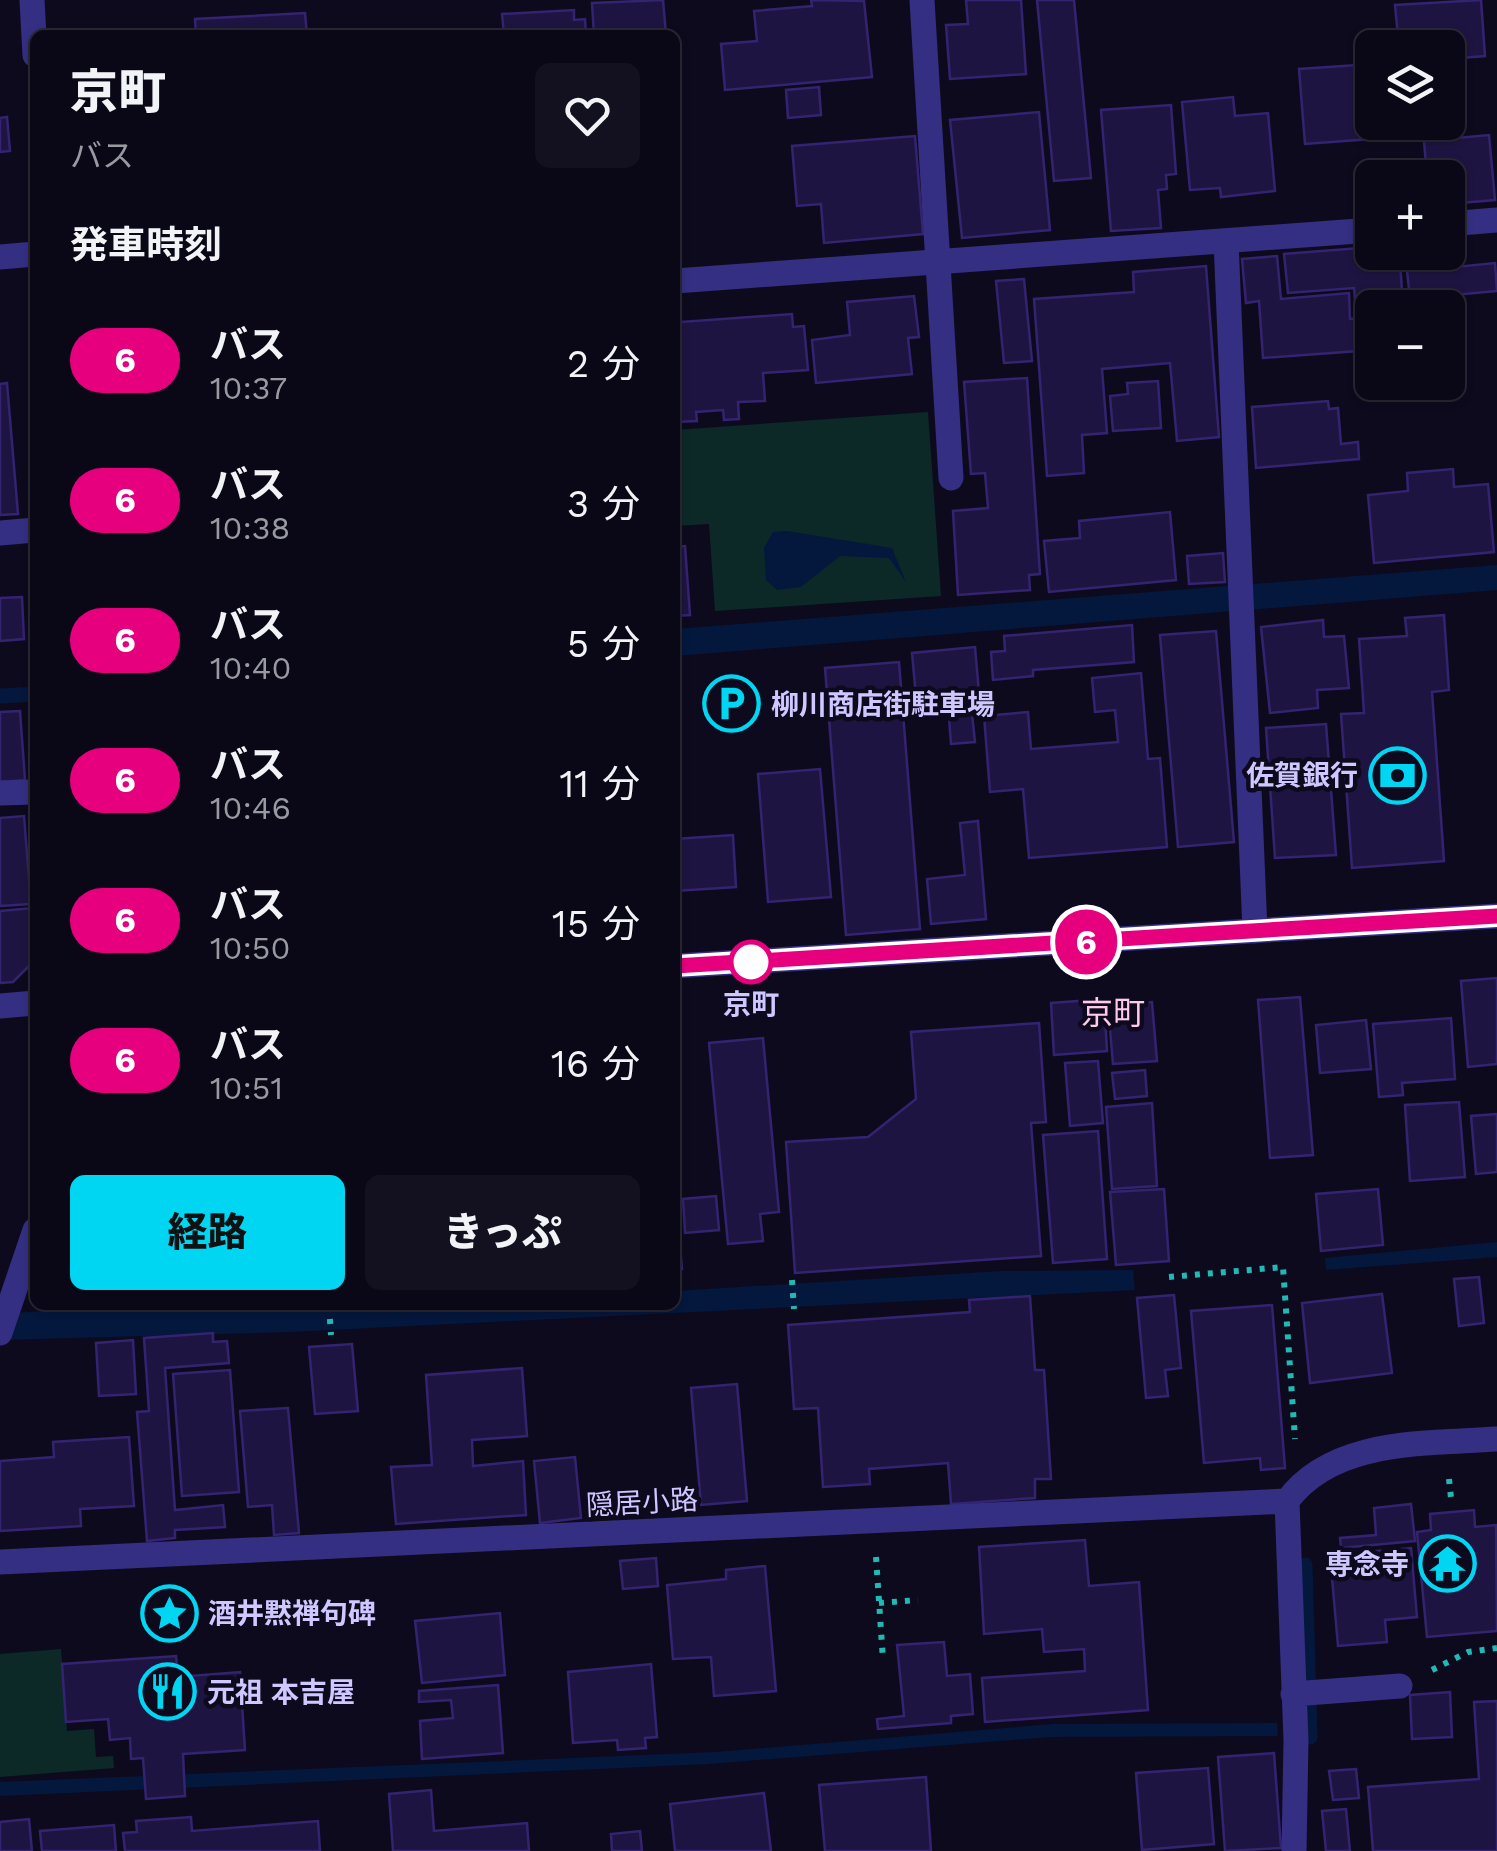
<!DOCTYPE html>
<html lang="ja">
<meta charset="utf-8">
<style>
:root{--surface:#0a0816;--page:#13111f;--text:#f1f3f6;--muted:#999aa1;--line:#2a2935;--accent:#00d5f2}
body{margin:0;font-family:"Work Sans","Noto Sans JP",sans-serif;background:var(--page);color:var(--text);height:100vh;display:flex;flex-direction:column;font-size:38px;white-space:nowrap}
*{box-sizing:border-box;margin:0}
p{font-size:32px;color:var(--muted)}
.icon{flex:none;width:55px;height:55px;fill:none;stroke:currentColor;stroke-width:2;stroke-linecap:round;stroke-linejoin:round}
.map{position:relative;flex:1;overflow:hidden}
.drawer{position:absolute;left:30px;top:30px;width:650px;height:1280px;display:flex;flex-direction:column;background:var(--surface);border-radius:15px;box-shadow:0 2px 8px #0004,0 0 0 2px var(--line)}
.drawer>*{flex:none}
.badge{padding:0 20px;border-radius:32px;font-size:35px;line-height:65px}
.fabs{position:absolute;left:1355px;top:30px;display:grid;gap:20px}
.fabs a{display:grid;place-items:center;width:110px;height:110px;border-radius:15px;background:var(--surface);box-shadow:0 2px 8px #0004,0 0 0 2px var(--line);font-size:50px}
.map>.badge{position:absolute;translate:-50% -50%;box-shadow:0 0 0 5px #fff}
h2{padding:0 40px;font-size:38px;line-height:90px}
.round{display:grid;place-items:center;flex:none;width:105px;height:105px;border-radius:15px;background:var(--page)}
.overview{display:flex;align-items:center;justify-content:space-between;height:170px;padding:0 40px}
h1{font-size:48px;font-weight:800;line-height:75px}
.primary-button{display:flex;gap:20px;margin-top:auto;padding:20px 40px}
.primary-button a{flex:1;height:115px;border-radius:15px;background:var(--accent);color:#111;font-size:40px;font-weight:800;line-height:115px;text-align:center}
.primary-button a+a{background:var(--page);color:var(--text)}
ul{padding:0;list-style:none}
li{display:flex;align-items:center;gap:30px;height:140px;padding:0 40px}
li div{flex:1}
li b{display:block;font-size:38px}
li em{font-style:normal}
li .badge{min-width:110px;font-weight:700;text-align:center}
.map>svg:first-child{display:block}
.green{fill:#0c2928}
.water{fill:#04173d}
.lines{fill:none;stroke-linecap:round;stroke-linejoin:round}
.stream{stroke:#04173d;stroke-width:15}
.building{fill:#1e1441;stroke:#342370;stroke-width:2.5}
.path{stroke:#20bab4;stroke-width:6;stroke-dasharray:5 8;stroke-linecap:butt}
.minor{stroke:#342f83;stroke-width:25}
.line-casing{stroke:#fff;stroke-width:22}
.line{stroke:#e6007e;stroke-width:15}
.stop-dot{fill:#fff;stroke:#e6007e;stroke-width:5}
.labels{text-anchor:middle;stroke-width:9;stroke-linejoin:round;paint-order:stroke}
.poi-label{font-size:28px;font-weight:bold;fill:#cfc7ff;stroke:#0e0a1e;text-anchor:start}
.stop-label{font-size:28px;font-weight:bold;fill:#cfc7ff;stroke:#0e0a1e}
.street-label{font-size:28px;fill:#cfc7ff;stroke:#0e0a1e}
.quarter-label{font-size:32px;fill:#ffc9ea;stroke:#0e0a1e}
</style>
<div class="map">
<svg width="1497" height="1851" viewBox="0 0 1497 1851">
<rect width="100%" height="100%" fill="#0e0a1e"/>
<path class="green" d="M 928,412 L 941,596 L 715,611 L 709,524 L 675,526 L 675,430 Z
M 61,1649 L 67,1731 L 94,1729 L 96,1757 L 113,1756 L 114,1768 L 0,1777 L 0,1654 Z"/>
<path class="water" d="M 787,531 L 892,548 L 906,582 L 889,558 L 840,556 L 801,587 L 777,590 L 766,580 L 764,548 L 773,532 Z
M 1497,565 L 1497,590 L 675,656 L 675,629 Z
M 1497,1242 L 1497,1257 L 1326,1270 L 1325,1258 Z
M 1133,1270 L 1135,1290 L 289,1332 L 0,1340 L 0,1314 L 42,1311 L 675,1305 L 675,1291 L 1002,1271 Z
M 1277,1723 L 1278,1736 L 1050,1737 L 708,1764 L 0,1796 L 0,1782 L 716,1752 L 1053,1724 Z"/>
<g class="lines">
<path class="stream" d="M 0,696 L 35,694
M 1305,1565 L 1310,1737"/>
</g>
<path class="building" d="M 663,0 L 666,35 L 594,35 L 592,3 Z
M 811,0 L 864,1 L 872,77 L 725,90 L 721,44 L 757,41 L 754,11 L 812,6 Z
M 966,0 L 1021,0 L 1026,74 L 950,79 L 946,25 L 968,24 Z
M 1037,0 L 1074,0 L 1091,178 L 1054,181 Z
M 1481,0 L 1485,56 L 1448,59 L 1448,48 L 1399,48 L 1395,5 Z
M 574,10 L 574,20 L 585,19 L 586,35 L 504,35 L 502,14 Z
M 305,13 L 307,35 L 196,35 L 195,19 Z
M 1372,64 L 1372,122 L 1384,122 L 1385,138 L 1305,144 L 1299,69 Z
M 819,87 L 821,115 L 788,118 L 786,90 Z
M 1233,97 L 1235,116 L 1268,113 L 1275,191 L 1221,197 L 1220,188 L 1190,190 L 1182,102 Z
M 1171,105 L 1176,174 L 1166,175 L 1167,189 L 1158,190 L 1161,228 L 1111,231 L 1101,110 Z
M 1039,112 L 1050,230 L 962,238 L 950,120 Z
M 7,117 L 10,151 L 0,152 L 0,118 Z
M 1489,135 L 1495,200 L 1448,204 L 1448,178 L 1427,178 L 1424,141 Z
M 915,136 L 923,234 L 824,243 L 821,204 L 797,206 L 792,146 Z
M 1372,247 L 1373,263 L 1400,260 L 1403,308 L 1356,312 L 1354,288 L 1288,293 L 1284,254 Z
M 1405,252 L 1443,252 L 1445,268 L 1495,263 L 1497,291 L 1410,299 Z
M 1277,256 L 1281,299 L 1349,293 L 1350,319 L 1372,317 L 1372,350 L 1263,358 L 1259,301 L 1246,303 L 1242,259 Z
M 1206,266 L 1219,437 L 1177,441 L 1170,363 L 1102,369 L 1107,433 L 1082,435 L 1084,473 L 1047,476 L 1034,299 L 1134,292 L 1133,272 Z
M 1024,279 L 1032,361 L 1004,363 L 996,281 Z
M 914,296 L 919,337 L 908,338 L 912,374 L 816,383 L 812,340 L 850,335 L 847,302 Z
M 679,305 L 681,322 L 792,314 L 793,327 L 804,326 L 808,370 L 763,373 L 765,401 L 738,402 L 739,419 L 724,420 L 723,410 L 696,412 L 697,421 L 675,422 L 675,306 Z
M 1027,378 L 1040,574 L 1029,575 L 1030,590 L 958,595 L 953,511 L 988,508 L 985,473 L 971,474 L 964,382 Z
M 1158,381 L 1161,428 L 1113,431 L 1110,396 L 1128,394 L 1127,383 Z
M 7,383 L 18,514 L 0,515 L 0,384 Z
M 1328,401 L 1329,409 L 1338,408 L 1341,444 L 1358,442 L 1359,459 L 1256,468 L 1252,407 Z
M 1453,469 L 1454,487 L 1488,484 L 1494,552 L 1374,563 L 1368,495 L 1408,491 L 1407,473 Z
M 1170,512 L 1176,580 L 1049,592 L 1044,541 L 1080,538 L 1079,521 Z
M 685,546 L 690,615 L 675,616 L 675,547 Z
M 1223,553 L 1225,582 L 1189,584 L 1187,556 Z
M 22,597 L 24,639 L 0,641 L 0,598 Z
M 1444,615 L 1449,690 L 1432,692 L 1444,861 L 1352,868 L 1341,714 L 1364,713 L 1359,639 L 1407,636 L 1405,618 Z
M 1323,620 L 1324,637 L 1344,636 L 1349,688 L 1317,690 L 1318,708 L 1270,713 L 1261,627 Z
M 1132,625 L 1134,662 L 1033,670 L 1033,676 L 993,680 L 991,652 L 1005,651 L 1004,636 Z
M 1216,631 L 1234,842 L 1178,847 L 1160,635 Z
M 975,647 L 980,704 L 971,704 L 975,742 L 951,744 L 948,705 L 917,708 L 912,653 Z
M 899,662 L 920,929 L 846,935 L 825,668 Z
M 1141,673 L 1148,759 L 1160,758 L 1167,847 L 1029,858 L 1023,789 L 990,792 L 984,716 L 1028,712 L 1031,749 L 1118,742 L 1115,710 L 1095,712 L 1092,678 Z
M 20,711 L 25,780 L 0,782 L 0,712 Z
M 1326,724 L 1336,855 L 1275,858 L 1266,728 Z
M 820,769 L 831,897 L 768,902 L 758,774 Z
M 24,816 L 31,904 L 0,906 L 0,818 Z
M 978,821 L 986,919 L 931,924 L 927,879 L 965,875 L 960,823 Z
M 733,835 L 736,887 L 675,891 L 675,839 Z
M 32,908 L 35,960 L 13,982 L 0,983 L 0,911 Z
M 1497,978 L 1497,1064 L 1468,1067 L 1461,981 Z
M 1300,997 L 1313,1155 L 1270,1158 L 1258,1000 Z
M 1104,999 L 1107,1051 L 1054,1055 L 1051,1003 Z
M 1152,1002 L 1157,1061 L 1113,1064 L 1108,1006 Z
M 1451,1018 L 1455,1079 L 1402,1083 L 1403,1095 L 1379,1097 L 1373,1024 Z
M 1366,1020 L 1371,1069 L 1320,1073 L 1316,1025 Z
M 1039,1023 L 1046,1122 L 1031,1123 L 1041,1256 L 795,1273 L 786,1142 L 868,1137 L 916,1099 L 911,1032 Z
M 763,1038 L 779,1212 L 760,1214 L 763,1241 L 728,1244 L 709,1043 Z
M 1098,1061 L 1103,1123 L 1070,1126 L 1065,1063 Z
M 1145,1070 L 1147,1096 L 1115,1099 L 1112,1073 Z
M 1459,1102 L 1465,1177 L 1410,1181 L 1405,1105 Z
M 1152,1103 L 1157,1186 L 1112,1189 L 1106,1107 Z
M 1497,1114 L 1497,1172 L 1476,1174 L 1471,1116 Z
M 1098,1131 L 1107,1259 L 1053,1263 L 1043,1135 Z
M 1164,1189 L 1169,1261 L 1116,1265 L 1110,1192 Z
M 1378,1189 L 1383,1245 L 1321,1251 L 1316,1194 Z
M 675,1191 L 682,1269 L 675,1269 Z
M 716,1196 L 719,1230 L 685,1233 L 683,1199 Z
M 1479,1277 L 1484,1323 L 1459,1326 L 1454,1279 Z
M 1382,1294 L 1392,1373 L 1310,1383 L 1302,1303 Z
M 1174,1295 L 1181,1368 L 1165,1370 L 1168,1396 L 1146,1398 L 1137,1298 Z
M 1030,1296 L 1035,1370 L 1044,1370 L 1051,1479 L 1035,1479 L 1035,1498 L 951,1504 L 948,1463 L 869,1469 L 870,1484 L 823,1487 L 818,1408 L 794,1409 L 788,1325 L 970,1312 L 969,1300 Z
M 1272,1305 L 1285,1468 L 1261,1470 L 1260,1458 L 1204,1463 L 1191,1311 Z
M 213,1333 L 213,1342 L 227,1341 L 229,1363 L 165,1368 L 175,1510 L 223,1505 L 225,1527 L 175,1530 L 175,1538 L 147,1541 L 137,1412 L 149,1411 L 144,1338 Z
M 133,1340 L 136,1394 L 99,1396 L 96,1343 Z
M 352,1344 L 358,1411 L 315,1414 L 309,1347 Z
M 522,1368 L 527,1436 L 472,1440 L 473,1466 L 523,1461 L 526,1515 L 396,1524 L 391,1467 L 432,1465 L 426,1375 Z
M 230,1370 L 239,1492 L 182,1496 L 173,1374 Z
M 737,1384 L 747,1501 L 701,1505 L 691,1388 Z
M 288,1408 L 299,1533 L 274,1535 L 272,1505 L 248,1507 L 240,1411 Z
M 129,1437 L 134,1506 L 80,1509 L 81,1526 L 0,1531 L 0,1461 L 54,1457 L 53,1442 Z
M 575,1457 L 581,1518 L 540,1523 L 534,1461 Z
M 1411,1504 L 1415,1541 L 1341,1548 L 1340,1538 L 1376,1535 L 1374,1508 Z
M 1474,1510 L 1475,1527 L 1496,1525 L 1497,1631 L 1427,1637 L 1417,1532 L 1431,1530 L 1430,1514 Z
M 1085,1540 L 1089,1586 L 1139,1582 L 1148,1710 L 985,1722 L 982,1678 L 1085,1671 L 1084,1649 L 1044,1652 L 1042,1629 L 984,1634 L 979,1547 Z
M 1411,1548 L 1417,1617 L 1385,1620 L 1387,1642 L 1338,1646 L 1330,1555 Z
M 656,1558 L 658,1586 L 623,1589 L 620,1561 Z
M 765,1566 L 776,1691 L 714,1696 L 711,1657 L 673,1659 L 667,1585 L 726,1579 L 726,1570 Z
M 500,1613 L 505,1675 L 422,1683 L 415,1621 Z
M 944,1642 L 947,1676 L 970,1674 L 973,1714 L 951,1716 L 951,1723 L 878,1729 L 877,1719 L 904,1716 L 897,1645 Z
M 176,1656 L 178,1677 L 240,1672 L 245,1750 L 183,1754 L 185,1796 L 146,1799 L 143,1758 L 131,1759 L 130,1738 L 110,1740 L 108,1719 L 66,1722 L 62,1664 Z
M 651,1664 L 657,1737 L 645,1738 L 646,1748 L 618,1750 L 617,1740 L 573,1743 L 568,1672 Z
M 498,1685 L 503,1753 L 422,1759 L 420,1721 L 453,1718 L 451,1700 L 419,1702 L 419,1691 Z
M 1450,1692 L 1452,1737 L 1412,1739 L 1410,1695 Z
M 1497,1701 L 1497,1851 L 1373,1851 L 1368,1787 L 1479,1779 L 1474,1702 Z
M 1274,1753 L 1281,1848 L 1225,1851 L 1218,1757 Z
M 1208,1768 L 1214,1844 L 1142,1850 L 1136,1773 Z
M 1356,1769 L 1359,1798 L 1333,1800 L 1329,1771 Z
M 926,1777 L 931,1851 L 825,1851 L 819,1785 Z
M 431,1790 L 434,1831 L 527,1823 L 529,1851 L 393,1851 L 389,1794 Z
M 764,1793 L 771,1851 L 675,1851 L 670,1804 Z
M 1346,1809 L 1350,1851 L 1326,1851 L 1322,1811 Z
M 191,1817 L 192,1831 L 318,1821 L 320,1851 L 125,1851 L 123,1833 L 137,1832 L 136,1821 Z
M 29,1819 L 32,1851 L 0,1851 L 0,1822 Z
M 114,1825 L 116,1851 L 42,1851 L 40,1831 Z
M 640,1831 L 642,1851 L 612,1851 L 611,1834 Z"/>
<g class="lines">
<path class="path" d="M 1169,1277 L 1283,1267 L 1295,1439
M 792,1280 L 794,1309
M 329,1306 L 331,1335
M 1449,1479 L 1451,1498
M 876,1557 L 883,1660
M 181,1590 L 183,1606
M 879,1603 L 918,1600
M 1432,1670 L 1468,1652 L 1497,1648"/>
<path class="minor" d="M 32,0 L 35,55
M 922,0 L 951,478
M 1448,224 L 1497,220
M 1226,241 L 1255,931
M 0,257 L 35,254
M 675,281 L 1372,230
M 0,533 L 35,530
M 0,793 L 35,792
M 675,966 L 1497,916
M 0,1006 L 35,1003
M 0,1333 L 35,1230
M 0,1562 L 1287,1501
M 1293,1694 L 1400,1686
M 1294,1851 L 1296,1741 L 1287,1501 C 1333,1438 1426,1444 1497,1439"/>
</g>
<g class="lines">
<defs>
<path id="line" d="M 675,966 L 1497,916"/>
</defs>
<use href="#line" class="line-casing"/>
<use href="#line" class="line"/>
</g>
<defs>
<symbol id="parking-ring" viewBox="-11 -11 22 22"><circle r="9.5" fill="#0e0a1e" stroke="#00d5f2" stroke-width="1.5"/><path d="M-3.5-5.5H1a3.5 3.5 0 0 1 0 7H-1V5.5H-3.5ZM-1-3.4V-.6H.8a1.4 1.4 0 0 0 0-2.8Z" fill="#00d5f2"/></symbol>
<symbol id="bank-ring" viewBox="-11 -11 22 22"><circle r="9.5" fill="#0e0a1e" stroke="#00d5f2" stroke-width="1.5"/><path d="M-6-4H6V4H-6ZM0-2.3a2.3 2.3 0 1 0 0 4.6a2.3 2.3 0 1 0 0-4.6Z" fill="#00d5f2"/></symbol>
<symbol id="temple-ring" viewBox="-11 -11 22 22"><circle r="9.5" fill="#0e0a1e" stroke="#00d5f2" stroke-width="1.5"/><path d="M0-6L5-2H3V0L6.5 2.5H4V6H1.5V3h-3V6H-4V2.5H-6.5L-3 0V-2H-5Z" fill="#00d5f2"/></symbol>
<symbol id="sight-ring" viewBox="-11 -11 22 22"><circle r="9.5" fill="#0e0a1e" stroke="#00d5f2" stroke-width="1.5"/><path d="M0-6L1.8-2.2L6-1.7L2.9 1.2L3.7 5.4L0 3.3L-3.7 5.4L-2.9 1.2L-6-1.7L-1.8-2.2Z" fill="#00d5f2"/></symbol>
<symbol id="restaurant-ring" viewBox="-11 -11 22 22"><circle r="9.5" fill="#0e0a1e" stroke="#00d5f2" stroke-width="1.5"/><path d="M-5-6h1v4h1v-4h1v4h1v-4h1v5L-1.5 .5V6h-2V.5L-5-1ZM5-6V6H3V1.5H1.5Q1.5-4 5-6Z" fill="#00d5f2"/></symbol>
</defs>
<g fill-rule="evenodd">
<use href="#parking-ring" x="700" y="672" width="63" height="63"/>
<use href="#bank-ring" x="1366" y="744" width="63" height="63"/>
<use href="#temple-ring" x="1416" y="1532" width="63" height="63"/>
<use href="#sight-ring" x="138" y="1582" width="63" height="63"/>
<use href="#restaurant-ring" x="136" y="1660" width="63" height="63"/>
</g>
<circle class="stop-dot" cx="751" cy="962" r="20"/>
<g class="labels">
<g class="poi-label">
<text x="771" y="714">柳川商店街駐車場</text>
<text x="1358" y="785" text-anchor="end">佐賀銀行</text>
<text x="1409" y="1574" text-anchor="end">専念寺</text>
<text x="208" y="1623">酒井黙禅句碑</text>
<text x="207" y="1702">元祖 本吉屋</text>
</g>
<g class="stop-label">
<text x="751" y="1014">京町</text>
</g>
<g class="street-label">
<text transform="translate(642 1502) rotate(-3)" y="10">隠居小路</text>
</g>
<g class="quarter-label">
<text x="1113" y="1024">京町</text>
</g>
</g>
</svg>
<div class="fabs">
<a><svg class="icon" aria-label="layers" viewBox="0 0 24 24"><path d="M12 4l9 5-9 5-9-5zM3 14l9 5 9-5"/></svg></a>
<a>+</a>
<a>−</a>
</div>
<b class="badge" style="left:1086px;top:942px;background:#e6007e;color:#fff">6</b>
<section class="drawer">
<div class="overview"><div><h1>京町</h1><p>バス</p></div><a class="round"><svg class="icon" aria-label="heart" viewBox="0 0 24 24"><path d="M12 20l-8-8c-3-5 5-10 8-4 3-6 11-1 8 4z"/></svg></a></div>
<h2>発車時刻</h2>
<ul>
<li><span class="badge" style="background:#e6007e;color:#fff">6</span><div><b>バス</b><p>10:37</p></div><em>2 分</em></li>
<li><span class="badge" style="background:#e6007e;color:#fff">6</span><div><b>バス</b><p>10:38</p></div><em>3 分</em></li>
<li><span class="badge" style="background:#e6007e;color:#fff">6</span><div><b>バス</b><p>10:40</p></div><em>5 分</em></li>
<li><span class="badge" style="background:#e6007e;color:#fff">6</span><div><b>バス</b><p>10:46</p></div><em>11 分</em></li>
<li><span class="badge" style="background:#e6007e;color:#fff">6</span><div><b>バス</b><p>10:50</p></div><em>15 分</em></li>
<li><span class="badge" style="background:#e6007e;color:#fff">6</span><div><b>バス</b><p>10:51</p></div><em>16 分</em></li>
</ul>
<div class="primary-button"><a>経路</a><a>きっぷ</a></div>
</section>
</div>
